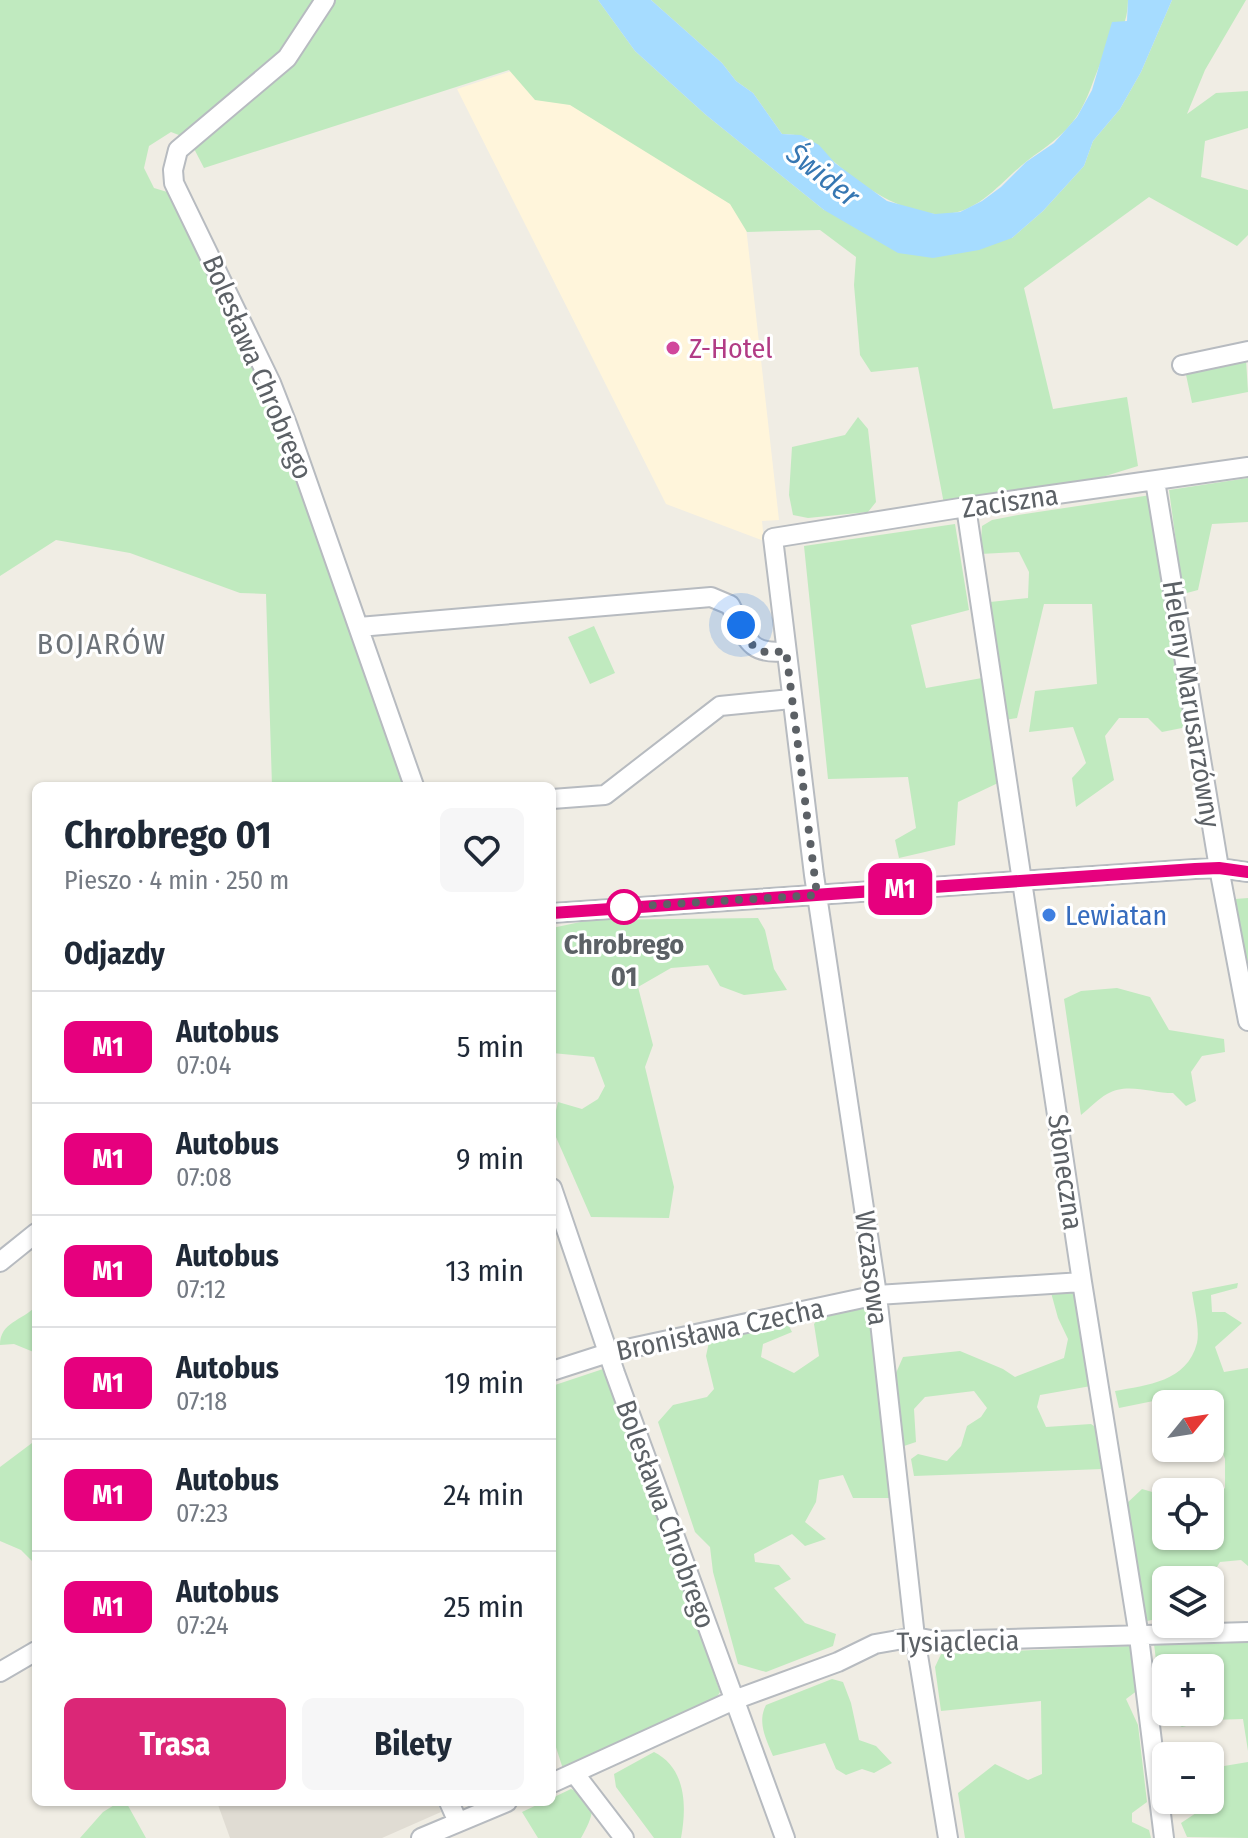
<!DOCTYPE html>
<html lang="pl">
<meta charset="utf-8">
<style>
:root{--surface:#fff;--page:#f6f6f7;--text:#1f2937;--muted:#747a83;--line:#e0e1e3;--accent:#db2777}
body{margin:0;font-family:"Fira Sans Condensed",sans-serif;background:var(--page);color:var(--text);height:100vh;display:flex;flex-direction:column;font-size:30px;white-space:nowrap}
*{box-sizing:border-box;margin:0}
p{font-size:26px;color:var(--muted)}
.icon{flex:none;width:44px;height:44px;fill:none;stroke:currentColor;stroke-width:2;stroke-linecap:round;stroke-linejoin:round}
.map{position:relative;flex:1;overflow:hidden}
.side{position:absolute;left:32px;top:782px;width:524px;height:1024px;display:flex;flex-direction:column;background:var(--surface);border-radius:12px;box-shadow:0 2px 6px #0004}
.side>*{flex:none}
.badge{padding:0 16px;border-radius:12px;font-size:28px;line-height:52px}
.needle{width:52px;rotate:60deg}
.fabs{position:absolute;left:1152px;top:1390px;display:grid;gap:16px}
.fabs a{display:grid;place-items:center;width:72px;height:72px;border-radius:12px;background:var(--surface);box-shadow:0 2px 6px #0004;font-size:40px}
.you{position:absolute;width:40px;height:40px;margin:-20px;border:6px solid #fff;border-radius:50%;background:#1a73e8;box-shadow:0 0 0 12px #1a73e833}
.map>.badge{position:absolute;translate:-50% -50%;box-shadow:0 0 0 4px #fff}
h2{padding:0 32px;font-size:30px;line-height:72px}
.round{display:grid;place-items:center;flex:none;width:84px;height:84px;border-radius:12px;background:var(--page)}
.head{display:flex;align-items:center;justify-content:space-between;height:136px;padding:0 32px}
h1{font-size:38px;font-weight:700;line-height:60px}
.action{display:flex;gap:16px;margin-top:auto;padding:16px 32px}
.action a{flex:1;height:92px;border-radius:12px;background:var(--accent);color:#fff;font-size:32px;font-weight:700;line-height:92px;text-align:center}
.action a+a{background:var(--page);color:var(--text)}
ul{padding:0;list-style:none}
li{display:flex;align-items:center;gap:24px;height:112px;padding:0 32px;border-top:2px solid var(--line)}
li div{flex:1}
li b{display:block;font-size:30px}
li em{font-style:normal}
li .badge{min-width:88px;font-weight:700;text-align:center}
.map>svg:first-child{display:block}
.commercial{fill:#fff5db}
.education{fill:#e0dcd3}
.green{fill:#c0eabf;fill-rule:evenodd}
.water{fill:#a6dcff}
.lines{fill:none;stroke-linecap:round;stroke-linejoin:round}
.minor-casing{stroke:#b7bbc0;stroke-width:22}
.minor{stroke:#fff;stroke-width:18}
.line-casing{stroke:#fff;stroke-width:18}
.line{stroke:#e6007e;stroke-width:12}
.walk{stroke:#5c6166;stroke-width:8;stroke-dasharray:0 14.4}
.hotel-dot{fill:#d1479c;stroke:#fff;stroke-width:3}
.stop-dot{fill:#fff;stroke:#e6007e;stroke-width:4}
.shop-dot{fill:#3f7fe0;stroke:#fff;stroke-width:3}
.labels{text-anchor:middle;stroke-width:6;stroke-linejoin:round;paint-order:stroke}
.hotel-label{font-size:28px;fill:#b23c85;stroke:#fff;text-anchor:start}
.street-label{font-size:28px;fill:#5c6166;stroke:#fff}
.shop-label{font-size:28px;fill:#366cbe;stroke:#fff;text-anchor:start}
.stop-label{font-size:28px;font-weight:bold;fill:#5c6166;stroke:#fff}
.water-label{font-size:30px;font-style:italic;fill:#3677b2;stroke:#fff}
.neighbourhood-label{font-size:30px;letter-spacing:2px;fill:#6d7379;stroke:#fff}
</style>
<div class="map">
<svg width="1248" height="1838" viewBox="0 0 1248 1838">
<rect width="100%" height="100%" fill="#f0ede4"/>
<path class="commercial" d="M 581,48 L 742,191 L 779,520 L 762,521 L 764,541 L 666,504 L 457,89 Z"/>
<path class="education" d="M 217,1802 L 437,1802 L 441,1812 L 382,1838 L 230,1838 Z"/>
<path class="green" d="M 0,0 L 598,0 L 635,51 L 706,115 L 824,210 L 1012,238 L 1043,211 L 1084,166 L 1093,141 L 1120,109 L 1141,72 L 1172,0 L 1246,0 L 1205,70 L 1187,114 L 1216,93 L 1248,91 L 1248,128 L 1205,141 L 1201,177 L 1248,190 L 1248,235 L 1237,246 L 1149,197 L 1024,288 L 1053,409 L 1127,397 L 1138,466 L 1073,486 L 944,504 L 918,367 L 871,372 L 860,355 L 854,285 L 856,257 L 820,230 L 747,232 L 730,204 L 570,105 L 535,100 L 509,70 L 204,168 L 189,139 L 171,132 L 149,146 L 144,168 L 154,188 L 174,194 L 263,384 L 404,786 L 272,786 L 266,594 L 240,593 L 130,553 L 56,540 L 0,576 Z
M 651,0 L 1128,0 C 1127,35 1114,32 1102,60 C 1093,79 1089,98 1077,116 C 1064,136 1045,147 1027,161 C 999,183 976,218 935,214 C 898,210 866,189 838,165 C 814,146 817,135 782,134 L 753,93 L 736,81 L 722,63 Z
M 1246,359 L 1248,392 L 1192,403 L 1185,370 Z
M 858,417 L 868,429 L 876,502 L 868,512 L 808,518 L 793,515 L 789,495 L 792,447 L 845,435 Z
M 1248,478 L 1248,522 L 1212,524 L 1198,590 L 1183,594 L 1169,490 Z
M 1151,495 L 1187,727 L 1162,732 L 1148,718 L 1119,718 L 1105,736 L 1114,780 L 1076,807 L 1072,778 L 1086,763 L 1073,727 L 1029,732 L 1035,691 L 1097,684 L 1092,604 L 1044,604 L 1017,718 L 1005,720 L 990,602 L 1028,598 L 1029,572 L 1019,552 L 980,554 L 982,526 L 992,520 L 1018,515 Z
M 955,524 L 969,610 L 911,625 L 926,688 L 982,678 L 998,783 L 958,802 L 955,845 L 899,858 L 895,840 L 916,828 L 908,777 L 828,779 L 804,546 Z
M 594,626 L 615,673 L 590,684 L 568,637 Z
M 1248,898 L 1248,975 L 1235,899 Z
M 758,918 L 765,930 L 774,969 L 787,990 L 744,995 L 720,986 L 708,965 L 671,968 L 638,987 L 653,1045 L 645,1067 L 674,1187 L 669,1218 L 591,1217 L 552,1128 L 558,1102 L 582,1109 L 598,1099 L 605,1086 L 594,1057 L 552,1053 L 552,928 L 590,920 Z
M 1117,988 L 1150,997 L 1169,1030 L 1224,1039 L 1225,1052 L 1202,1056 L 1191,1072 L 1196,1101 L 1186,1106 L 1173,1093 C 1152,1093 1126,1082 1107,1094 C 1098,1099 1090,1108 1081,1115 L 1064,999 L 1081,991 Z
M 1238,1283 L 1237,1288 L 1211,1295 L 1212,1312 L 1225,1312 L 1242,1323 L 1215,1347 L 1224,1372 L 1248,1368 L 1248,1566 L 1241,1560 L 1220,1562 L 1209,1580 L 1166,1580 L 1166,1617 L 1147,1621 L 1125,1505 L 1142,1489 L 1166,1496 L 1166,1536 L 1210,1536 L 1210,1500 L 1225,1488 L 1225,1459 L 1214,1428 L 1210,1426 L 1210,1404 L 1186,1404 L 1183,1395 L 1119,1408 L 1115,1391 C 1147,1385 1187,1382 1197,1343 C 1200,1329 1194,1307 1192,1292 Z
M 1050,1289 L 1076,1290 L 1091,1386 L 1040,1395 L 1037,1407 L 1046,1427 L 1091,1424 L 1100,1430 L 1103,1469 L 914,1476 L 911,1459 L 918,1454 L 947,1461 L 961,1446 L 967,1426 L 981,1417 L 987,1408 L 974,1391 L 925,1397 L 914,1409 L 916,1442 L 904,1446 L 896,1373 L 903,1357 L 960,1351 L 1003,1369 L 1015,1377 L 1064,1358 L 1068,1339 L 1058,1318 Z
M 868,1305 L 872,1315 L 895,1498 L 853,1498 L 843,1475 L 819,1480 L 816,1502 L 805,1522 L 826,1539 L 805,1546 L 792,1534 L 754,1554 L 755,1562 L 779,1565 L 791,1579 L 774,1588 L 805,1623 L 836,1634 L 833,1646 L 766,1672 L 738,1664 L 713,1572 L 710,1547 L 695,1532 L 658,1422 L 673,1405 L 707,1397 L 714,1389 L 706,1356 L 709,1342 L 787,1322 L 792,1332 L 763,1344 L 761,1357 L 794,1373 L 819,1356 L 814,1324 L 823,1313 Z
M 36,1306 L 36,1353 L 14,1344 L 0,1345 C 0,1322 22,1321 36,1306 Z
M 609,1367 L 720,1692 L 714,1702 L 563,1769 L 552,1735 L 552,1386 Z
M 36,1440 L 36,1565 L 21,1550 L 0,1541 L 0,1467 Z
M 1248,1640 L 1248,1751 L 1243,1719 L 1212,1720 L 1182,1727 L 1163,1717 L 1154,1644 ZM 1166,1668 L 1210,1668 L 1210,1712 L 1166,1712 Z
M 1132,1646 L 1138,1690 L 1126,1699 L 1138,1725 L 1147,1802 L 1132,1813 L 1132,1822 L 1149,1830 L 1151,1838 L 965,1838 L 958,1793 L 995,1764 L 1028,1780 L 1042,1774 L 1041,1701 L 941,1711 L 935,1667 L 941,1654 Z
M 832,1679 L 843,1682 L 851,1703 L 859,1740 L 876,1746 L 892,1763 L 874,1773 L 862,1769 L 846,1775 L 836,1769 L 825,1743 L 773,1756 C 766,1739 757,1722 766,1705 Z
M 654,1752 C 686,1768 687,1806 681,1838 L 654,1838 L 616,1787 L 614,1774 Z
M 1248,1762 L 1248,1838 L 1187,1837 L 1181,1823 L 1199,1811 L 1222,1787 L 1224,1766 Z
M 571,1789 C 600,1801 594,1814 581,1838 L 538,1838 L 522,1812 L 543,1802 L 552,1802 L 552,1798 Z
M 119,1802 L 126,1802 L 146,1838 L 80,1838 L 103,1812 Z"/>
<path class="water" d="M 598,0 L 651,0 L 722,63 L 736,81 L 753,93 L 782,134 L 801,135 L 819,145 L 835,163 L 887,201 L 935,214 L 960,212 L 982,201 L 1001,187 L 1026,162 L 1054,143 L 1077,117 L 1092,90 L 1112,22 L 1127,21 L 1128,0 L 1172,0 L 1141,72 L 1120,109 L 1093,141 L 1084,166 L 1043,211 L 1012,238 L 979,250 L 933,258 L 898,253 L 824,210 L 706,115 L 635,51 Z"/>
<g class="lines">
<defs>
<path id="minor" d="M 325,0 L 287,58 L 178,150 L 173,170 L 174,183 L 271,383 L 287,424 L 414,786
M 1182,365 L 1248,351
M 1155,481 L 1219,868 L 1248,1021
M 966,507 L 1082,1282 L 1139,1637 L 1164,1838
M 359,627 L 711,597 L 730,605 C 746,635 746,656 786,651
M 552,799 L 605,795 L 720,706 L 791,699
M 552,913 L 1195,869 L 1219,868 L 1248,872
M 552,1188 L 615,1373 L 785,1838
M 0,1262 L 36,1233
M 552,1371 L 608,1353 L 877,1295 L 1082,1282
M 0,1672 L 36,1651
M 575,1774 L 624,1838
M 552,1783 L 734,1700 L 838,1662 L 875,1644 L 915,1637 L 936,1641 L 1248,1632
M 449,1802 L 458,1822
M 421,1838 L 507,1802
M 948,1838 L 915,1637 L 877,1295 L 814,875 L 773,538 L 966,507 L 1248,467"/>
</defs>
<use href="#minor" class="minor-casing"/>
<use href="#minor" class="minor"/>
</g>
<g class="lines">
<defs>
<path id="line" d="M 552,913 L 1195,869 L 1219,868 L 1248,872"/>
</defs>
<use href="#line" class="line-casing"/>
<use href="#line" class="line"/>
<path class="walk" d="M 624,907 L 817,895 L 786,651 C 757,655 753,650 741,625"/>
</g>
<circle class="hotel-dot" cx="673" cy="348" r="8"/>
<circle class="stop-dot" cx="624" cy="907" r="16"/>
<circle class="shop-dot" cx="1049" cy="915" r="8"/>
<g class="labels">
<g class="hotel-label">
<text x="689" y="358">Z-Hotel</text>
</g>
<g class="street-label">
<text transform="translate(258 367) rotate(67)" y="10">Bolesława Chrobrego</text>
<text transform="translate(1010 501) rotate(-8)" y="10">Zaciszna</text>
<text transform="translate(1192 704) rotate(81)" y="10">Heleny Marusarzówny</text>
<text transform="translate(1066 1172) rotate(82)" y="10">Słoneczna</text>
<text transform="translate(872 1268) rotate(83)" y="10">Wczasowa</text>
<text transform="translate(720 1329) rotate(-12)" y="10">Bronisława Czecha</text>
<text transform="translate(666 1514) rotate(70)" y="10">Bolesława Chrobrego</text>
<text transform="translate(958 1641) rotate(-1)" y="10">Tysiąclecia</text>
</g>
<g class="shop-label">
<text x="1065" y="925">Lewiatan</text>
</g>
<g class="stop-label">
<text x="624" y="954">Chrobrego<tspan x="624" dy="32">01</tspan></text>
</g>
<g class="water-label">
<text transform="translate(823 175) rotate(38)" y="10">Świder</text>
</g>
<g class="neighbourhood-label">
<text x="102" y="654">BOJARÓW</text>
</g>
</g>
</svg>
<div class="fabs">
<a><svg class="needle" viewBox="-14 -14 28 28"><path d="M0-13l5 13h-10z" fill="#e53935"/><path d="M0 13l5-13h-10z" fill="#747a83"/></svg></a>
<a><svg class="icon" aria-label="locate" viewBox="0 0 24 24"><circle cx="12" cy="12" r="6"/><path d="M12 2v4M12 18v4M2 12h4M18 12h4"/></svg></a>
<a><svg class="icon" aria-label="layers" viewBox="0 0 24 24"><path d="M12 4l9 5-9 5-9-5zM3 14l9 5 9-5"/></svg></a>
<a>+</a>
<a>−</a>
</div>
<div class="you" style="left:741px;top:625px"></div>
<b class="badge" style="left:900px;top:889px;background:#e6007e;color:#fff">M1</b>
<section class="side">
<div class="head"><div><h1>Chrobrego 01</h1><p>Pieszo · 4 min · 250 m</p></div><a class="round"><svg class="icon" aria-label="heart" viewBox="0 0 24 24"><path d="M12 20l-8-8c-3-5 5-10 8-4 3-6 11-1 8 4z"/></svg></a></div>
<h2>Odjazdy</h2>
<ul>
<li><span class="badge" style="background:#e6007e;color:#fff">M1</span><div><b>Autobus</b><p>07:04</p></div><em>5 min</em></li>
<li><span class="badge" style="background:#e6007e;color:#fff">M1</span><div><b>Autobus</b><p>07:08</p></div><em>9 min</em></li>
<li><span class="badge" style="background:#e6007e;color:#fff">M1</span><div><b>Autobus</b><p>07:12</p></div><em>13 min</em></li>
<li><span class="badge" style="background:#e6007e;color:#fff">M1</span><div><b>Autobus</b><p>07:18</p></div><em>19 min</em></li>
<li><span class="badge" style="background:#e6007e;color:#fff">M1</span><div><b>Autobus</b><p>07:23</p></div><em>24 min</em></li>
<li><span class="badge" style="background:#e6007e;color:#fff">M1</span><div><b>Autobus</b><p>07:24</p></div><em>25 min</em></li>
</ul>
<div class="action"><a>Trasa</a><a>Bilety</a></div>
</section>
</div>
